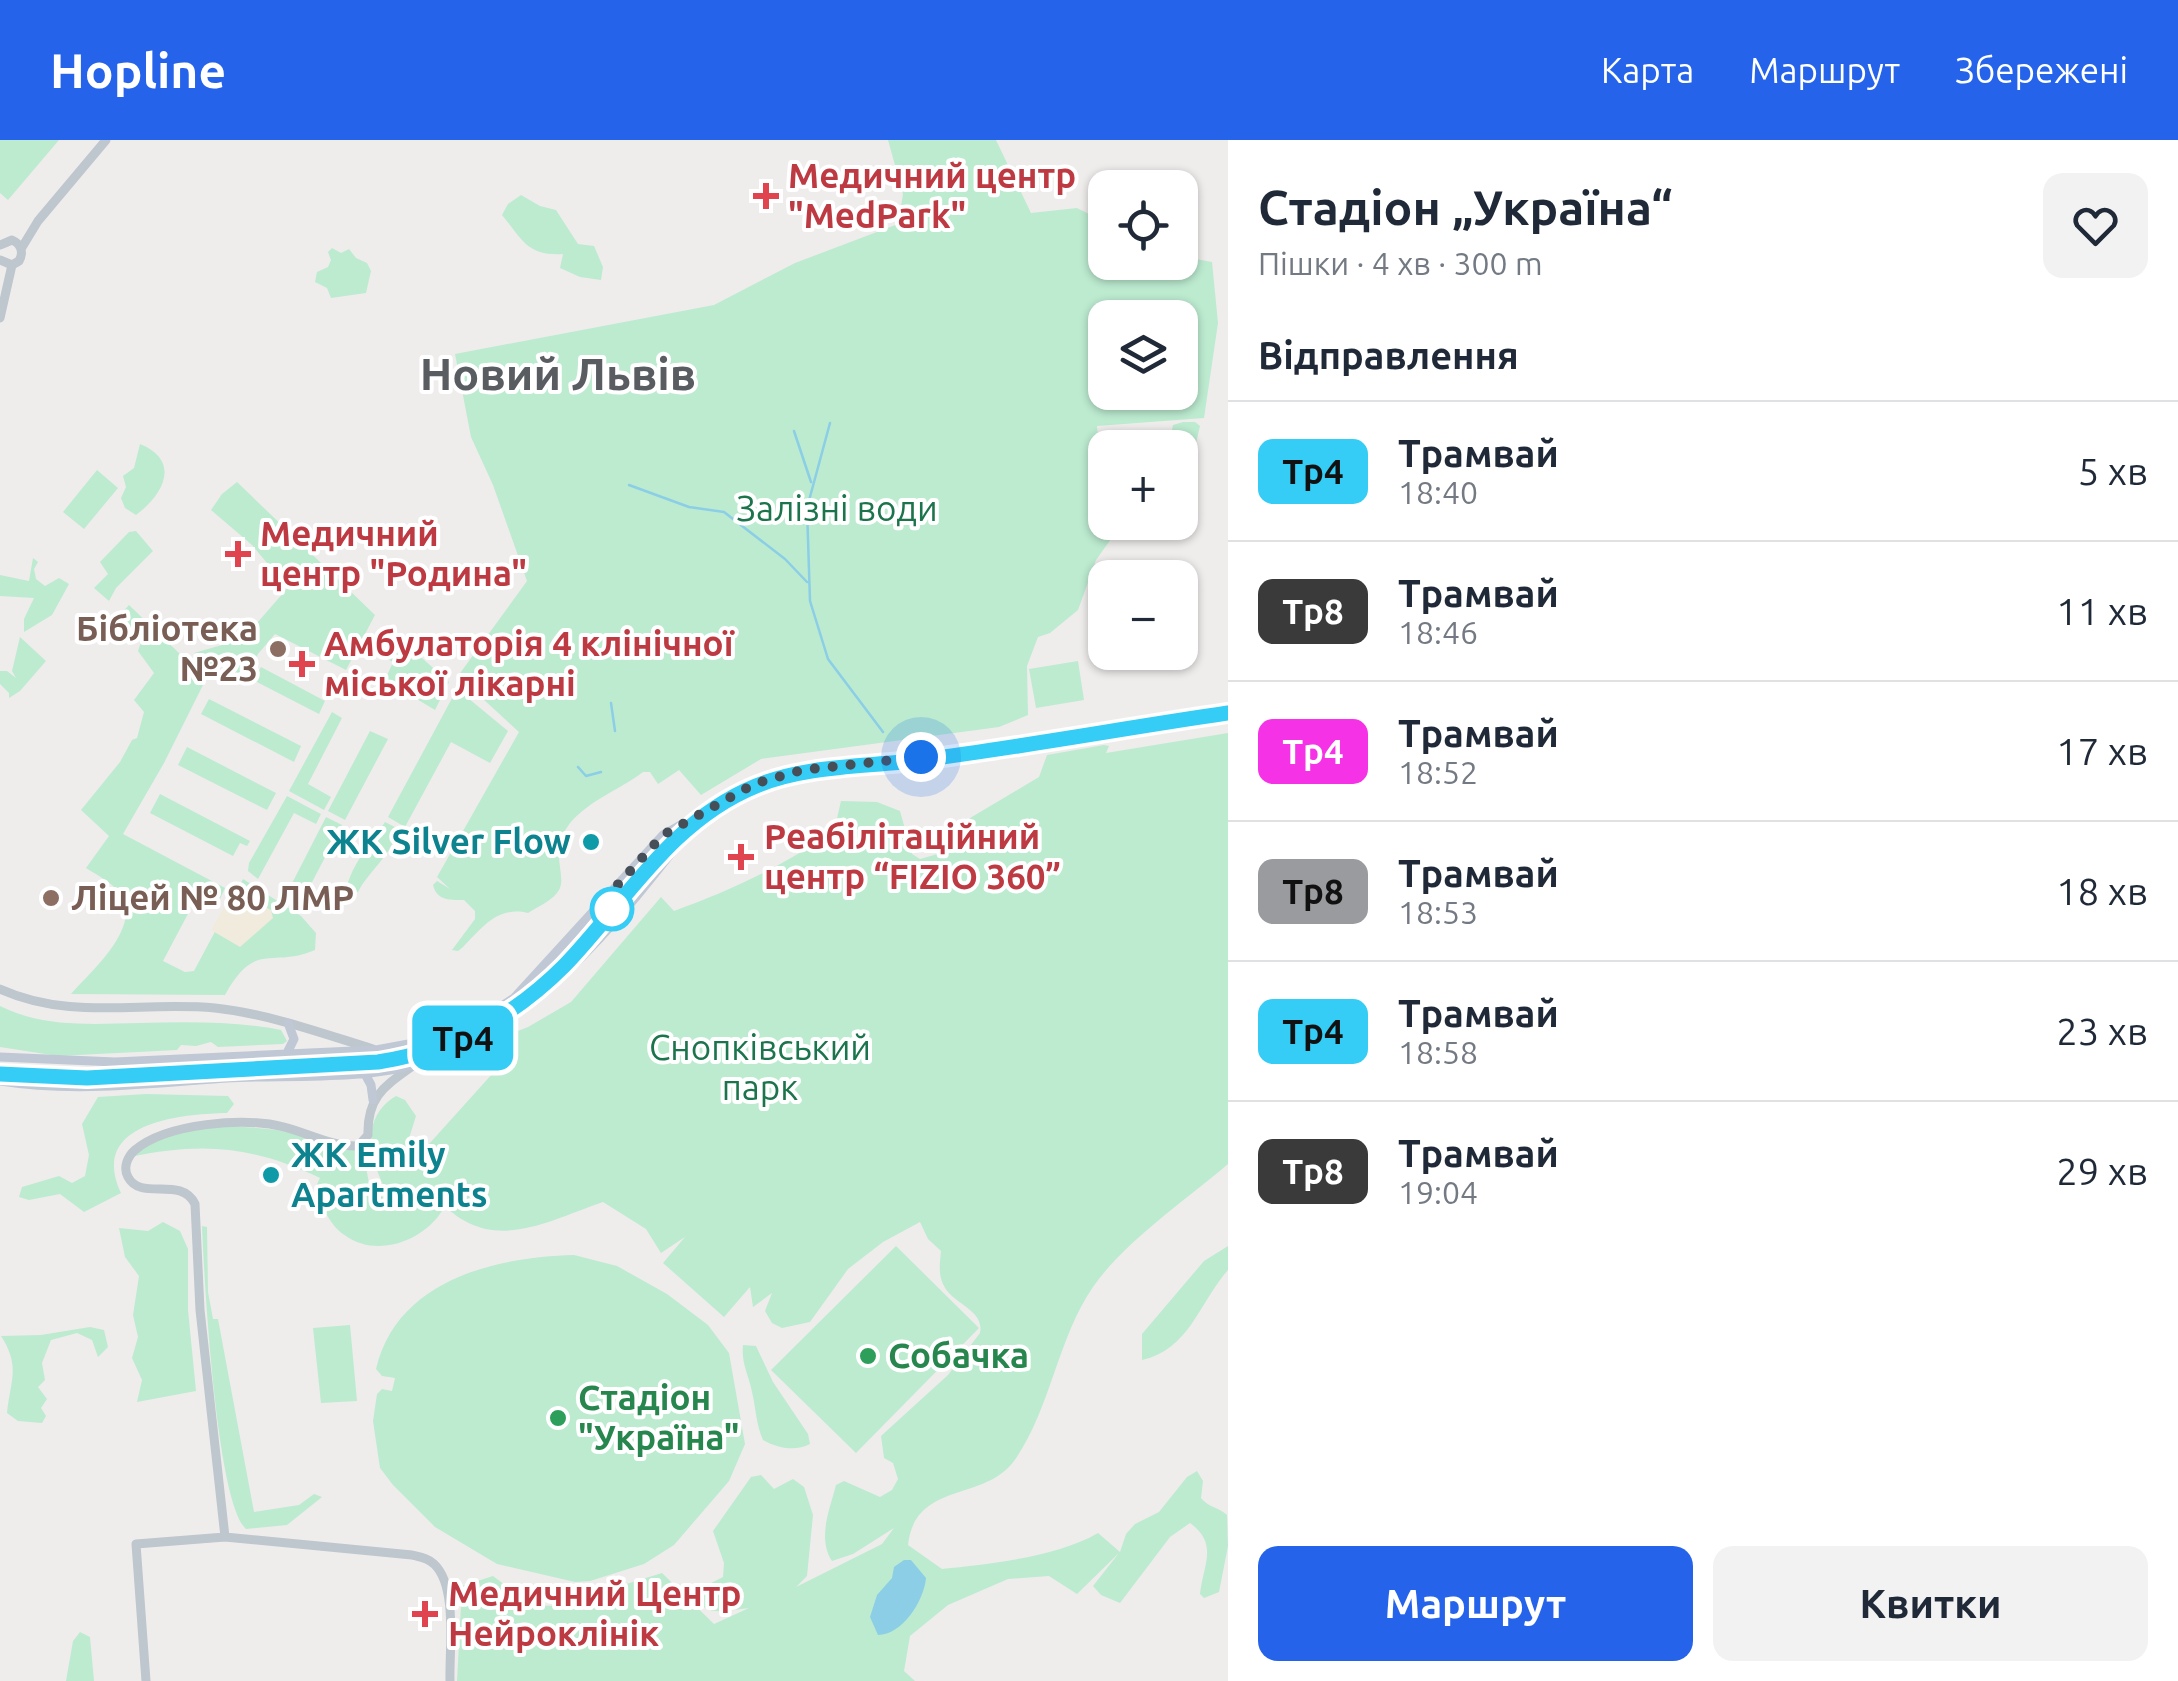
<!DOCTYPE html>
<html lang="uk">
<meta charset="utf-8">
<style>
:root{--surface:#fff;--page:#f2f2f3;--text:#1f2937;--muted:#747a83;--line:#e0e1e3;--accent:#2563eb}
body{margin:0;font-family:Ubuntu,sans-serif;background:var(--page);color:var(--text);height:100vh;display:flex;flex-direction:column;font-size:38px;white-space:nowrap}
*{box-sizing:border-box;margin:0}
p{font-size:32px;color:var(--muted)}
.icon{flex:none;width:55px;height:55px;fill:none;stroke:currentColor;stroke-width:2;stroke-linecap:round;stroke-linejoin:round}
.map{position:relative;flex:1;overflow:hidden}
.panel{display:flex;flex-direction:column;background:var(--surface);width:950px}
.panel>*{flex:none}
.badge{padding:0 20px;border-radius:15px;font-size:35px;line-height:65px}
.tools{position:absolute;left:1088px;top:30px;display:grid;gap:20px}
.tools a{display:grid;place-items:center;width:110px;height:110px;border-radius:20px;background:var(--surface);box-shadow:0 2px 8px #0004;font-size:50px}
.you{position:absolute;width:50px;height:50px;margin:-25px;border:8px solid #fff;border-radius:50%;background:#1a73e8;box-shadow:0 0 0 15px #1a73e833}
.map>.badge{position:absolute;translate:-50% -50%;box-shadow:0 0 0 5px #fff}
h2{padding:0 30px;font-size:38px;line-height:90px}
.round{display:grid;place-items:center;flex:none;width:105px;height:105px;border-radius:20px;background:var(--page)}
.headline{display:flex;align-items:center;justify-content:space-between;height:170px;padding:0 30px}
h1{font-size:48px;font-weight:600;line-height:75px}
.button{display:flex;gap:20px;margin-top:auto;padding:20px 30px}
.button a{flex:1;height:115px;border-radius:20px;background:var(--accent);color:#fff;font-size:40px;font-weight:600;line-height:115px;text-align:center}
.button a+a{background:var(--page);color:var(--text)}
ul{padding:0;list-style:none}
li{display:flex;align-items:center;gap:30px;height:140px;padding:0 30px;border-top:2px solid var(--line)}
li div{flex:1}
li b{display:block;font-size:38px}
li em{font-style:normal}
li .badge{min-width:110px;font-weight:700;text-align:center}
header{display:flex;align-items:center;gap:60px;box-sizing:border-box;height:140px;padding:0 50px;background:var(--accent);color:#fff}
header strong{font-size:48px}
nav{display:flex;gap:55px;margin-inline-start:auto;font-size:35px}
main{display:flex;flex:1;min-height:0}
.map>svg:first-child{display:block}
.green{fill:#bcebd0;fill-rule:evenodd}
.sand{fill:#f0ebdd}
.water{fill:#8bcee6}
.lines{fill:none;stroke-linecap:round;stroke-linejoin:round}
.stream{stroke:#8bcee6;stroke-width:2.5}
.tertiary{stroke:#bec6ce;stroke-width:9}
.secondary{stroke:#bfc8d4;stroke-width:9}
.tram{stroke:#afb1b6;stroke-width:2.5}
.line-casing{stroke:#fff;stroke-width:22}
.line{stroke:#35ccf5;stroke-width:15}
.walk{stroke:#464e58;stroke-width:10;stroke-dasharray:0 18}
.health-dot{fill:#e0444e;stroke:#fff;stroke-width:4}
.education-dot{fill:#8d6e63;stroke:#fff;stroke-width:4}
.culture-dot{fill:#0f9aa8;stroke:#fff;stroke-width:4}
.stop-dot{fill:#fff;stroke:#35ccf5;stroke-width:5}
.leisure-dot{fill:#2e9e5b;stroke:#fff;stroke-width:4}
.labels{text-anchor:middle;stroke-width:8;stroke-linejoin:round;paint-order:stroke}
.health-label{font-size:35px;font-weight:bold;fill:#be3a42;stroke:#fff;text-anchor:start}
.park-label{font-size:35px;fill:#1c744c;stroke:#fff}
.education-label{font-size:35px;font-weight:bold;fill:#785e54;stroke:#fff;text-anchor:end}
.culture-label{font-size:35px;font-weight:bold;fill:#0d838f;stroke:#fff;text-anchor:end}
.leisure-label{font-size:35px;font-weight:bold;fill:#27864d;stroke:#fff;text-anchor:start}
.district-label{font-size:45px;font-weight:bold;fill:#595c61;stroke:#fff}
</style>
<header>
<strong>Hopline</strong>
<nav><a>Карта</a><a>Маршрут</a><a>Збережені</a></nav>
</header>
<main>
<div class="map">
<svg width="1228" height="1541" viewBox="0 0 1228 1541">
<rect width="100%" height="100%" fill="#efecec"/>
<path class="green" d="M 0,0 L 59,0 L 8,60 L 0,53 Z
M 888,0 L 996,0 L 1031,73 L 1077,68 L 1105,82 L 1105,122 L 1180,122 L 1180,116 L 1212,122 L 1218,183 L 1204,278 L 1097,286 L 1105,382 L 1109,383 L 1111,399 L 1096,420 L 1078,470 L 1050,493 L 1038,497 L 1027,526 L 1028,575 L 999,587 L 761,619 L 701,655 L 679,630 L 658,644 L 650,632 L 643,632 C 620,650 582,663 566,689 C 550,713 567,736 559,750 C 554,760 537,767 528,773 C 497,766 483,787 463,807 L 458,811 L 452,810 L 475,779 L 475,771 L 464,760 C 450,760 437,761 433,745 L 437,741 L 450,749 L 437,737 L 519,592 L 458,536 L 527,441 L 493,345 L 471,297 L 455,214 L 714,165 L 795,123 L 898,84 L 903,54 ZM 1105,178 L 1180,178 L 1180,252 L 1105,252 Z
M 521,55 L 540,66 L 556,70 L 578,104 L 594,106 L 603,127 L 601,140 L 580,137 L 560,128 L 563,114 C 527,116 523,100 502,75 L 508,64 Z
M 332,108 L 341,113 L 349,109 L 356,118 L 367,123 L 371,131 L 366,153 L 331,158 L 327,148 L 315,142 L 317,132 L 328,127 L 331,120 L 328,112 Z
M 1183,282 L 1195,282 L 1200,286 L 1180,371 L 1180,308 L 1163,307 L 1170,300 L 1173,285 Z
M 140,304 C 182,321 163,355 136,375 L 125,368 L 121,358 L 126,347 L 123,336 L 134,328 Z
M 97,330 L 118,348 L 84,389 L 63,372 Z
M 237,342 L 375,475 L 346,530 L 275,494 L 258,514 L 245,536 L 218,523 L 212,529 L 194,513 L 243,499 L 291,444 L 278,436 L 252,405 L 211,370 L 222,354 Z
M 136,391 L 153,411 L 116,448 L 109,461 L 94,448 L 108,434 L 100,422 L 129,392 Z
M 33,418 L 38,422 L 34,429 L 36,439 L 45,446 L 59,438 L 69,444 L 52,475 L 24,492 L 24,479 L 34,458 L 0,456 L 0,435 L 29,441 Z
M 129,465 L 206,539 L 164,623 L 123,694 L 225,748 L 219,761 L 200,751 L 163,821 L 185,832 L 194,831 L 243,739 L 301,776 L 316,793 L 315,810 C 271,829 256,799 225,855 L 71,854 C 91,831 145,786 119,752 C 111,742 97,735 86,728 L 109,696 L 81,670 L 120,622 L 132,600 L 137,598 L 144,572 L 134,560 L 154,533 L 138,511 L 141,502 L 115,480 Z
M 387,487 L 449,542 L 435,570 L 385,540 L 393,522 L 373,511 Z
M 20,497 L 46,521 L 20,551 L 9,558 L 9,553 L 0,544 L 0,531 L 7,531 L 16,538 L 12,531 Z
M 1078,521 L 1084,560 L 1036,568 L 1029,529 Z
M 261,527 L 325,561 L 319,574 L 253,540 Z
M 457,549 L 508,591 L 490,623 L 451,602 L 405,687 L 388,677 Z
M 209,559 L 301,606 L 294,622 L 201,574 Z
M 332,572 L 342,578 L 308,644 L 331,657 L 324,670 L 289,651 Z
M 370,591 L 388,599 L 345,680 L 328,671 Z
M 1228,593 L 1228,1024 C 1187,1059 1123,1103 1093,1147 C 1057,1199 1051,1269 1014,1321 C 984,1362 915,1341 908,1405 L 942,1429 C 990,1424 1057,1417 1098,1393 L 1120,1412 L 1126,1394 L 1135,1384 L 1159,1372 L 1187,1337 L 1197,1331 L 1203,1341 L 1201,1358 C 1209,1368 1219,1367 1227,1375 L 1228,1406 L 1219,1452 L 1204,1458 L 1200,1454 C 1203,1425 1219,1404 1190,1383 L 1170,1397 L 1120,1463 L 1101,1455 L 1093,1446 L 1119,1413 L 1077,1454 L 1049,1436 L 1008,1439 L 948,1465 L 910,1496 L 904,1531 L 915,1541 L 457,1541 L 462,1446 L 493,1436 L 532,1465 L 555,1466 L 662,1433 L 714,1484 L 749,1468 C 725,1471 704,1479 689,1450 L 692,1445 L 707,1445 L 723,1437 L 724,1423 L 713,1391 L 751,1337 L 761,1335 L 774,1349 L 793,1339 L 804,1347 L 813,1375 L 807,1436 L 796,1447 L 882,1404 L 894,1388 L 853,1414 L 832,1421 C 817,1398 830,1369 836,1345 L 844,1341 L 880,1357 L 892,1350 L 898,1339 L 893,1323 L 884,1318 L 881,1296 L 948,1235 L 980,1193 C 985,1169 951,1164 943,1144 C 938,1133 940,1122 941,1111 L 928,1099 L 920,1082 L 883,1102 L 848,1129 L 810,1182 L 782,1188 L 772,1183 L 765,1171 L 772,1153 L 753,1167 L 750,1147 L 724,1177 L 663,1123 L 685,1097 L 661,1113 L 646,1089 L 603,1062 C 540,1084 488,1116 436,1057 L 442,1071 C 423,1101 377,1118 346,1096 C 334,1089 329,1078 322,1067 C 315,1056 313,1050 320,1038 C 252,1006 203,1002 130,1017 C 141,1011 152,1001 163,997 C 220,976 307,991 363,1010 L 370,1049 L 387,1060 L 411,1062 L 421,1052 L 431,1051 L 426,1045 L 398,1053 L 384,1047 C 369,1015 361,977 396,956 L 405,960 L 416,976 L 406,1008 L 420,1014 L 502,923 L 491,902 L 528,887 L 571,862 L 661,757 L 674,771 C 732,750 783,726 834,691 L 841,661 L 877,662 L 900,671 L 912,714 L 920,719 L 966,706 L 980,697 L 971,694 L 960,684 L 1039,637 L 1047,615 L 1104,605 L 1109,606 L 1106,613 Z
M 187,607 L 276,653 L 267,670 L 178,625 Z
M 160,654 L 250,701 L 247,706 L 240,703 L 233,716 L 150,673 Z
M 287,656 L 321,674 L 316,684 L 294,673 L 258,739 L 248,731 L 249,723 Z
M 326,677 L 342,685 L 300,765 L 285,757 Z
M 385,682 L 397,688 C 394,714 369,730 358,752 L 351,753 L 347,746 C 354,721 371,704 385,682 Z
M 0,866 C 44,888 92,884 140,883 C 186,882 236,881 281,890 L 287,901 L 283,904 L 218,907 L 211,902 L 196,906 L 181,905 L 177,910 L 58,916 L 0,907 Z
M 146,954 L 228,956 L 234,964 L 227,973 C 179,974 88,983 121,1053 L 84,1072 L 60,1054 L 29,1060 L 19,1057 L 22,1047 L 59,1036 L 72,1043 L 85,1036 L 89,1015 L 82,984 L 98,957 Z
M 163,1082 L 180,1091 L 188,1109 L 188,1170 L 196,1251 L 137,1262 L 142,1240 L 132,1218 L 138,1197 L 133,1175 L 139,1136 L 125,1117 L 119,1088 L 148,1091 Z
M 202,1086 L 207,1087 L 208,1152 L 213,1179 L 218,1179 L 254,1372 L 299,1365 L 314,1354 L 322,1357 L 287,1385 L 246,1389 C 216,1362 204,1135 202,1086 Z
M 896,1106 L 979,1188 L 856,1313 L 771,1230 Z
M 1228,1106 L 1228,1130 C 1199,1163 1189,1210 1142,1220 L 1142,1194 L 1204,1121 Z
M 574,1115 L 617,1126 L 667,1154 L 708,1185 L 729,1213 L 745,1304 L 729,1341 L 674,1405 L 644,1424 L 590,1441 L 575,1442 L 497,1424 L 435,1387 L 393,1345 L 380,1328 L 373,1281 L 377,1254 L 382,1249 L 392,1251 L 395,1238 L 382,1236 L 376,1229 C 397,1140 495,1117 574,1115 Z
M 350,1185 L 357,1261 L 321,1263 L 313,1188 Z
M 90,1187 L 104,1190 L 108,1207 L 98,1217 L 92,1200 L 77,1193 L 51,1200 L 42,1223 L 45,1240 L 38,1247 L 47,1259 L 41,1268 L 46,1276 L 42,1283 L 18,1281 L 7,1273 C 10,1241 21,1227 1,1196 L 41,1195 Z
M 743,1205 L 756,1206 L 773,1242 L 808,1294 L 810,1304 C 795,1312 777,1308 763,1300 C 756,1284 756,1269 752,1252 C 749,1235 741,1224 743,1205 Z
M 80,1492 L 90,1497 L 94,1541 L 66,1541 L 73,1501 Z"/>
<path class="sand" d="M 233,751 L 271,770 L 273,778 L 240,807 L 211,790 Z"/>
<path class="water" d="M 904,1420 L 911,1420 L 926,1438 C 924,1461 902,1495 878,1495 L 870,1477 L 877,1455 L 892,1438 L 894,1427 Z"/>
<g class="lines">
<path class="stream" d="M 830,283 L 807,368 L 810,461 L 828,519 L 883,592
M 794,291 L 811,342
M 629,345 L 689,367 L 724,372 L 785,419 L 807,442
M 611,563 L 615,591
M 578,627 L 586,636 L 601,632"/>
<path class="tertiary" d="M 0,105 L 12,100 C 21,104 24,112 19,121 L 12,125 L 0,120
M 21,109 L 38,81 L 106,0
M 0,178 L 12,125
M 0,849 C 71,881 140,861 215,868 C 269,874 321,893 373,909
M 414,925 C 385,946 367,956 368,995 L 358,1006 C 333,1007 308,993 284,987 C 244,977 167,983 135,1010 C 127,1017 123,1028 128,1037 C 141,1062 181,1035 195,1064 L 200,1170 L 225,1397 L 412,1415 C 420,1417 428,1418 434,1424 C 458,1446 449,1511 450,1541
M 146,1541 L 136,1404 L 225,1397"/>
<path class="secondary" d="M 287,913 L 294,899 L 288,883
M 0,917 L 115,922 L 376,910 L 441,898 L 473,885 L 514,858 L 663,695 L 754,644 L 802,630 L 921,617 L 1228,571
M 364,932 L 371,945 L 373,960
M 0,941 C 75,953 152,943 227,938 C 281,935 367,940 416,924 C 543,882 618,781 697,680"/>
<path class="tram" d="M 0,928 C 84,940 172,928 256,923 C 305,921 359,923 407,912 C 457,900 501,878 539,844 C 613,778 657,685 751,643 C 804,619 866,622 922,614 C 1024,601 1126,583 1228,568"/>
</g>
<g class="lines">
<defs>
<path id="line" d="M 0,934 L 87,938 L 378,922 C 450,911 513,877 564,826 C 625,763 670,681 756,646 C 806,625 866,627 920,620 C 1023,607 1125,588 1228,573"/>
</defs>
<use href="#line" class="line-casing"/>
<use href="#line" class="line"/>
<path class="walk" d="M 612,769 L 602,762 L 663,695 L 754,644 L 802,630 L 921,617"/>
</g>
<g class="health-dot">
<path d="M761 41h10v10h10v10h-10v10h-10v-10h-10v-10h10z"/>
<path d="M233 399h10v10h10v10h-10v10h-10v-10h-10v-10h10z"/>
<path d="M297 509h10v10h10v10h-10v10h-10v-10h-10v-10h10z"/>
<path d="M736 702h10v10h10v10h-10v10h-10v-10h-10v-10h10z"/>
<path d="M420 1459h10v10h10v10h-10v10h-10v-10h-10v-10h10z"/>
</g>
<g class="education-dot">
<circle cx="278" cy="509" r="10"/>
<circle cx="51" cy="758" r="10"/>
</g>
<g class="culture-dot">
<circle cx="591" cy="702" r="10"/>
<circle cx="271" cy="1035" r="10"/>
</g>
<circle class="stop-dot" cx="612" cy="769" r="20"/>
<g class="leisure-dot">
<circle cx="868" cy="1216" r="10"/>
<circle cx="558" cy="1278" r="10"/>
</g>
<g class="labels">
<g class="health-label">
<text x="788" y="48">Медичний центр<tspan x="788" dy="40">"MedPark"</tspan></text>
<text x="260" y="406">Медичний<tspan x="260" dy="40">центр "Родина"</tspan></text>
<text x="324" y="516">Амбулаторія 4 клінічної<tspan x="324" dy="40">міської лікарні</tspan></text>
<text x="764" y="709">Реабілітаційний<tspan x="764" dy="40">центр “FIZIO 360”</tspan></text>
<text x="448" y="1466">Медичний Центр<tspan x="448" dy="40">Нейроклінік</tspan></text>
</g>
<g class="park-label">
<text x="837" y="381">Залізні води</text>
<text x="760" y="920">Снопківський<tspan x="760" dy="40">парк</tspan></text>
</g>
<g class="education-label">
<text x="258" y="501">Бібліотека<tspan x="258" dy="40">№23</tspan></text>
<text x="71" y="770" text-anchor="start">Ліцей № 80 ЛМР</text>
</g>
<g class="culture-label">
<text x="571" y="714">ЖК Silver Flow</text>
<text x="291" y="1027" text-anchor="start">ЖК Emily<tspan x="291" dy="40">Apartments</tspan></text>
</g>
<g class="leisure-label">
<text x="888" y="1228">Собачка</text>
<text x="578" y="1270">Стадіон<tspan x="578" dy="40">"Україна"</tspan></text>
</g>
<g class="district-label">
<text x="558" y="250">Новий Львів</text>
</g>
</g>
</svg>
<div class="tools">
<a><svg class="icon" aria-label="locate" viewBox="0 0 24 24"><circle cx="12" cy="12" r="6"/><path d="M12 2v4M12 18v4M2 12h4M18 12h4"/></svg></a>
<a><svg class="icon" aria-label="layers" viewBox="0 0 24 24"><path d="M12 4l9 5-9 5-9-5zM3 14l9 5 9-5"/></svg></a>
<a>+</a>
<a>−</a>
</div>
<div class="you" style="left:921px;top:617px"></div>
<b class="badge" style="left:463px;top:898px;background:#35ccf5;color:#111">Тр4</b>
</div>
<section class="panel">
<div class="headline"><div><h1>Стадіон „Україна“</h1><p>Пішки · 4 хв · 300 m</p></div><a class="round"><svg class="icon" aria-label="heart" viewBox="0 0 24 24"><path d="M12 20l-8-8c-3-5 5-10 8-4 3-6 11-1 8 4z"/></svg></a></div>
<h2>Відправлення</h2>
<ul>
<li><span class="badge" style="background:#35ccf5;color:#111">Тр4</span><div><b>Трамвай</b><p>18:40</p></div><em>5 хв</em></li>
<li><span class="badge" style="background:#3a3a3b;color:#fff">Тр8</span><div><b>Трамвай</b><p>18:46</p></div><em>11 хв</em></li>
<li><span class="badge" style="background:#f532e5;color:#fff">Тр4</span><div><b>Трамвай</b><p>18:52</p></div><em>17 хв</em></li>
<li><span class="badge" style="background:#9a9b9f;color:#111">Тр8</span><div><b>Трамвай</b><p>18:53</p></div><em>18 хв</em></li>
<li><span class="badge" style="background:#35ccf5;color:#111">Тр4</span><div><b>Трамвай</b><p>18:58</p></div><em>23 хв</em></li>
<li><span class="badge" style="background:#3a3a3b;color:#fff">Тр8</span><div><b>Трамвай</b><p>19:04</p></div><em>29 хв</em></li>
</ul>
<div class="button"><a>Маршрут</a><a>Квитки</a></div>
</section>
</main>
